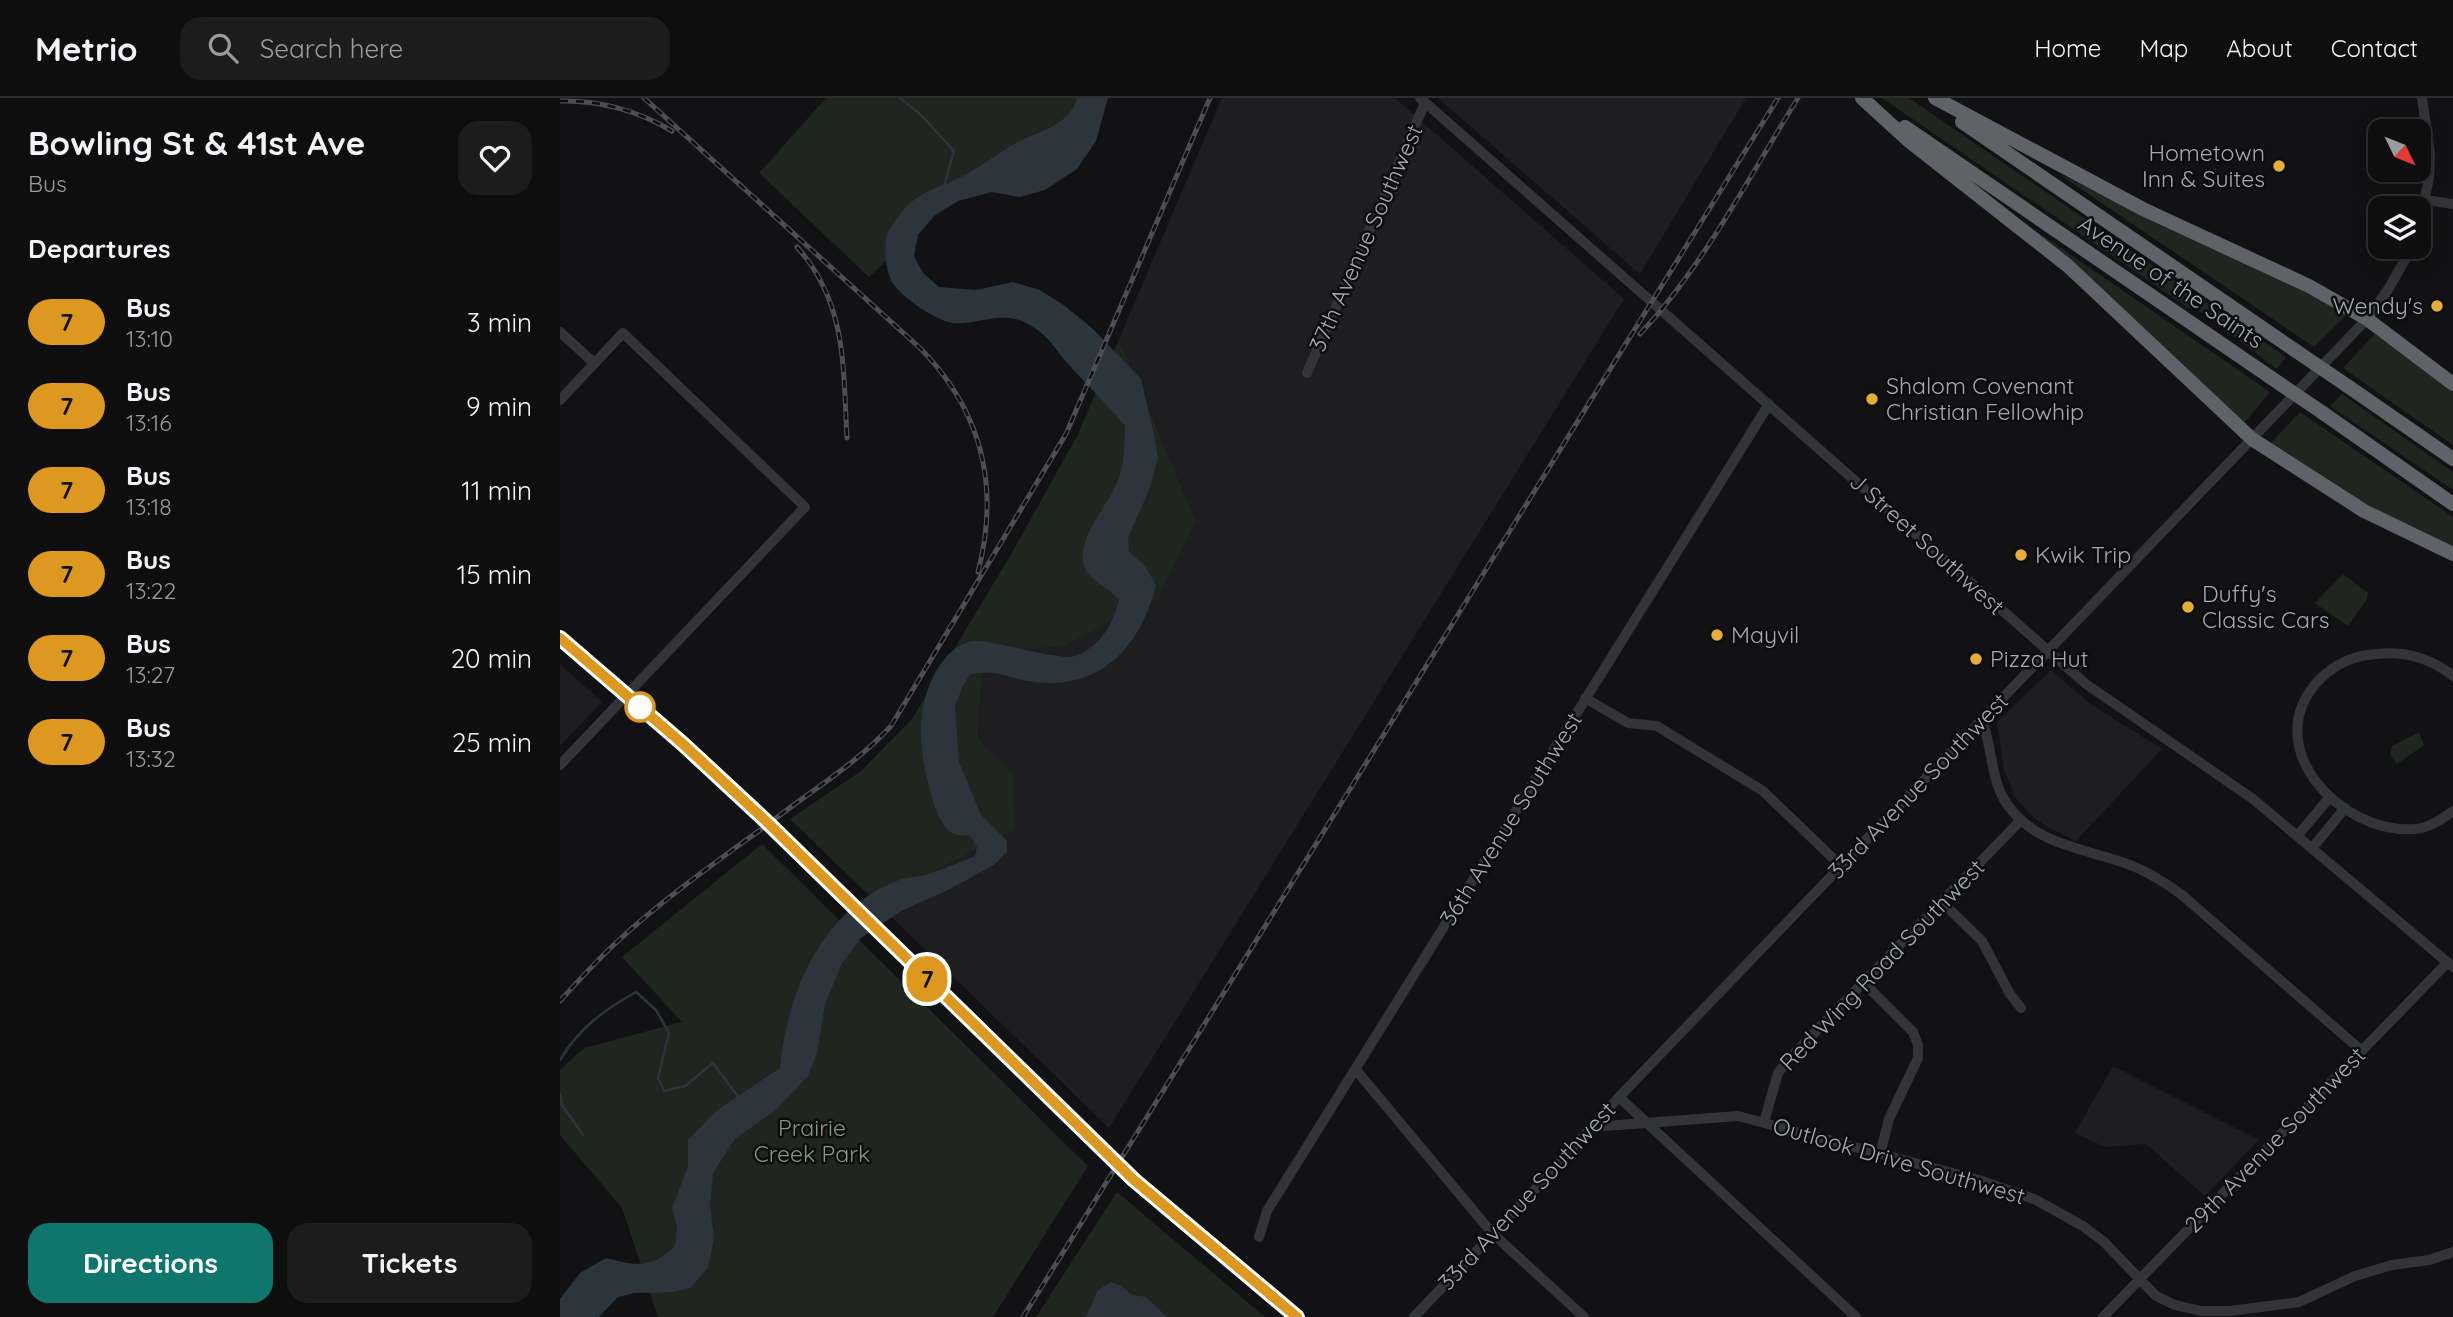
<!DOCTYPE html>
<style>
:root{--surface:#0e0e0f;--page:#1c1c1d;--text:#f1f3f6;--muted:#9b9c9e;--line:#2e2e2f;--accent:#0f766e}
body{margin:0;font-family:Quicksand,sans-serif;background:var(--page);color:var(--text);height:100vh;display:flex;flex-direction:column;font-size:26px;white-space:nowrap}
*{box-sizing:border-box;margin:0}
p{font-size:23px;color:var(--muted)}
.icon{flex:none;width:38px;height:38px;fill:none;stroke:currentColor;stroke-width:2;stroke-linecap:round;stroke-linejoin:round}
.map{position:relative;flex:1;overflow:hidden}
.panel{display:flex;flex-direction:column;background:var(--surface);width:560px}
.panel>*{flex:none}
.badge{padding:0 14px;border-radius:23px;font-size:24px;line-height:46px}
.needle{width:46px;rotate:133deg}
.controls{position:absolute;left:1808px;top:21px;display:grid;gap:14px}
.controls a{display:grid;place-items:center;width:63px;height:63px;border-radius:14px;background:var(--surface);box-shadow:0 4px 18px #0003,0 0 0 2px var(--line);font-size:35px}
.map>.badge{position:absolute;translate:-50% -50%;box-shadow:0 0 0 4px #fff}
h2{padding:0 28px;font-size:26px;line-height:63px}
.round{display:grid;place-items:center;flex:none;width:74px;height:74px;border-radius:21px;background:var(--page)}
.summary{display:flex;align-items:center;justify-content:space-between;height:119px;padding:0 28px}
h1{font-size:33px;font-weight:700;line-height:52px}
.cta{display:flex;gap:14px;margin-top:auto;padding:14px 28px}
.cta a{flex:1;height:80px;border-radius:21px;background:var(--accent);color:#fff;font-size:28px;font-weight:700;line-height:80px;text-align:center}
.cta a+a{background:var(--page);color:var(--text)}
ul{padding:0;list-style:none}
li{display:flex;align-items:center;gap:21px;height:84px;padding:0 28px}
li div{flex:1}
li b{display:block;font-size:26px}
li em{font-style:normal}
li .badge{min-width:77px;font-weight:700;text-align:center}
header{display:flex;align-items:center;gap:42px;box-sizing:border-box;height:98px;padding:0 35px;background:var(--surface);border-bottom:2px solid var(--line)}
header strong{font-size:33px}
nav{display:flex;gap:38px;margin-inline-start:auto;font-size:24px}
.search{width:490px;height:63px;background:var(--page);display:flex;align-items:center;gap:18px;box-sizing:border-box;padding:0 24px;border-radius:21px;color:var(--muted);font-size:26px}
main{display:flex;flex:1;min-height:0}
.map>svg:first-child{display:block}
.built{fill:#1e1e21}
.green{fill:#1f2620}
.water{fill:#2c353b}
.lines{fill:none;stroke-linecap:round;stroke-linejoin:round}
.stream{stroke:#2c353b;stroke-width:2.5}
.minor{stroke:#333438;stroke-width:10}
.major{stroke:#505157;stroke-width:12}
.highway{stroke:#606269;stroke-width:14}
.rail-casing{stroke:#4d4e53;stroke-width:5}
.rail{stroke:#0d0d0f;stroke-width:2.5;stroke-dasharray:8;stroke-linecap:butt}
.major-bridge{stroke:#505157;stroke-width:12}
.highway-bridge{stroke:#606269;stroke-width:14}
.line-casing{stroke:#fff;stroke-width:16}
.line{stroke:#dc981f;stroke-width:10}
.poi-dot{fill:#e7ae37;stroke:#0d0d0f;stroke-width:2.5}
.stop-dot{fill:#fff;stroke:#dc981f;stroke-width:3.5}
.labels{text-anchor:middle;stroke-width:5;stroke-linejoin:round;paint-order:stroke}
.poi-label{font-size:23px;fill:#a4a9b3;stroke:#0d0d0f;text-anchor:start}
.street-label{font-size:23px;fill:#a4a9b3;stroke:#0d0d0f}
.park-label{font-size:23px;fill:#7c9e7f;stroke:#0d0d0f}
</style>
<header>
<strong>Metrio</strong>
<div class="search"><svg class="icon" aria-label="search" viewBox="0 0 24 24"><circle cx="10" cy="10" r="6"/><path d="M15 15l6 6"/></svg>Search here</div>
<nav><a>Home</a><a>Map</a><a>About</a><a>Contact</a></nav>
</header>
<main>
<section class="panel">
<div class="summary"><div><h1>Bowling St &amp; 41st Ave</h1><p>Bus</p></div><a class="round"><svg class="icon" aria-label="heart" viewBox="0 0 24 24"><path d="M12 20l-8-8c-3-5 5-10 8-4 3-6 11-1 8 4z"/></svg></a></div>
<h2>Departures</h2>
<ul>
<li><span class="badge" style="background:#dc981f;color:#111">7</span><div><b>Bus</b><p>13:10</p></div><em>3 min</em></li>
<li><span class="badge" style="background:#dc981f;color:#111">7</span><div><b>Bus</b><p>13:16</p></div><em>9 min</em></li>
<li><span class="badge" style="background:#dc981f;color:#111">7</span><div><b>Bus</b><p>13:18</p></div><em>11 min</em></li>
<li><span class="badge" style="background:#dc981f;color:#111">7</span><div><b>Bus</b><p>13:22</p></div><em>15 min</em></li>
<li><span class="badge" style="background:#dc981f;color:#111">7</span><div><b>Bus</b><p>13:27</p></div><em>20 min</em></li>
<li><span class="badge" style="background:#dc981f;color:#111">7</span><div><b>Bus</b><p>13:32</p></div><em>25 min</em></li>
</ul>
<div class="cta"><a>Directions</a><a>Tickets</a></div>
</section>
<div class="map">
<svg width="1893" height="1219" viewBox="0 0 1893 1219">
<rect width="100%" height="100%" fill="#121214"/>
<path class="built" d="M 662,0 L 835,0 L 1064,201 L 549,1030 L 315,803 L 452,675 L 418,641 L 423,554 L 636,423 L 559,241 Z
M 878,0 L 1186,0 L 1080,176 Z
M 0,566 L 42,604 L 0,648 Z
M 1491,572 L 1532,607 L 1602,651 L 1516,743 L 1484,727 L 1470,716 L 1455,699 L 1444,672 L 1437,624 Z
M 1553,968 L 1699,1042 L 1645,1098 L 1586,1046 L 1545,1049 L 1515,1035 Z"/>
<path class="green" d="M 266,0 L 529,0 L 524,11 L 389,103 L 309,179 L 199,75 Z
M 1322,0 L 1349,0 L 1726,259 L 1717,271 L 1645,217 L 1633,209 L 1630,211 Z
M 1499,76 L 1702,170 L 1787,216 L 1754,249 Z
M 1456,119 L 1710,294 L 1684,325 Z
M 1815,236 L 1893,294 L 1893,347 L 1783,270 Z
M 559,241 L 636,423 L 598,499 L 503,548 L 423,554 L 418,641 L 453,675 L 455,731 L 315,803 L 230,721 L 301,673 L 352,621 L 453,453 L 517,338 Z
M 1782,296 L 1893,374 L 1893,392 L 1770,308 Z
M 1740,314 L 1893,419 L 1893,451 L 1799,403 L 1711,345 Z
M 1783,476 L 1808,495 L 1807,501 L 1788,528 L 1755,505 Z
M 1859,634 L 1864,647 L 1837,666 L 1830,657 L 1832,648 Z
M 202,746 L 528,1068 L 433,1219 L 98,1219 L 62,1110 L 0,1037 L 0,972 L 24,950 L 122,924 L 62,859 Z
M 557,1094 L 705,1219 L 476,1219 Z"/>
<path class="water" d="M 517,0 L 548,0 L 536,43 L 517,71 L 485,92 L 460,99 L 432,94 L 398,103 L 374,118 L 358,137 L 354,158 L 363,175 L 379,189 L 416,192 L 453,184 L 480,192 L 505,208 L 533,231 L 581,281 L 595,341 L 598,361 L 589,392 L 568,440 L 569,454 L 585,468 L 596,487 C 580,551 538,595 468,583 C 444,579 437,571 410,576 L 402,590 L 395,609 L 399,664 L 421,717 L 447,743 L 447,754 L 434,767 L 388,792 L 341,813 L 301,840 L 282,865 L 265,906 L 257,955 L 248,978 L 217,1011 L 175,1041 L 153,1075 L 150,1108 L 154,1140 L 148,1170 L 130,1190 L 114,1194 L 74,1195 L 58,1199 L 39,1219 L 0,1219 L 0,1201 L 20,1175 L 46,1160 C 77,1168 91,1171 115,1148 L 117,1129 L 112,1110 L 128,1069 L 128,1042 L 156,1013 L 220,970 C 227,894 262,811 339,782 C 347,779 357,779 365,777 C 382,771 399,765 415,758 L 417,749 L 410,738 C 406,737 399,738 394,736 C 381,730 374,708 371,695 C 357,649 354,596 387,558 C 393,551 405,543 415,543 C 436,543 501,563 515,558 C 540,549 553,526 559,502 C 550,490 529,483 524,468 C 516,442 546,409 556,387 C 565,369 564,348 565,328 C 548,307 529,289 511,269 C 493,250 491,238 466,225 C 442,212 418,227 393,225 C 376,223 341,199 332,184 C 325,171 324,150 327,136 C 329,132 333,127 335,123 C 357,91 375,93 405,77 C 424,67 441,53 460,43 C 480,33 511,26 517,0 Z
M 551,1184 L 561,1188 L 572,1197 L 586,1199 L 607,1219 L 526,1219 L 538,1192 Z"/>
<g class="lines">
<path class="stream" d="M 340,0 L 361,17 L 394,53 L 384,88
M 0,962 C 19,930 44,912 76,894 L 96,912 L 109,935 L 98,980 L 104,993 L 125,988 L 153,965 L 179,1000
M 0,996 L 2,1007 L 23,1037"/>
<path class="minor" d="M 860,0 L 1526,586 L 1693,701 L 1893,869
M 1866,102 L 1893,106
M 1858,132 L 1869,80 L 1870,56 L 1862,0
M 0,234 L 34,265
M 747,275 L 865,5
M 0,302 L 63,235 L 245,409 L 0,667
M 1893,578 C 1868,558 1839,552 1808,557 C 1791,559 1774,568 1761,580 C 1695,646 1780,737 1855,731 C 1869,730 1882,721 1893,713
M 1025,600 L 1068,625 L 1097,628 L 1203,693 L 1281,768
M 1422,623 C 1433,650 1430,682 1447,706 C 1477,750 1530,750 1575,769 C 1592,776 1607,786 1622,797 L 1802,953
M 1738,737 L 1770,699
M 1753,749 L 1785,710
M 1382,804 L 1422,843 L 1450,896 L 1461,910
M 1304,885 L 1353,934 L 1358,947 L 1358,960 L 1329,1021 L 1320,1056
M 796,972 L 932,1135 L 1024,1219
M 1059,999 L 1296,1219
M 1204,1024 L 1218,975 L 1229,961 L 1461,722
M 1032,1029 L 1178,1018 L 1419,1082 L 1474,1101 L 1523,1128 L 1544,1144 L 1596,1198 L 1615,1207 L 1641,1213 L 1670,1213 L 1739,1204 L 1795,1178 L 1832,1167 L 1869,1162 L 1893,1154
M 699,1139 L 707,1113 L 1209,306
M 854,1219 L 982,1084 L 1059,999 L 1807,221 L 1829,190 L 1852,149
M 1543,1219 L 1888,864"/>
<path class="major" d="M 0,540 L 123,646 L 208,725 L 528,1039
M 574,1082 L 737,1219"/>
<path class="highway" d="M 1302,0 L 1349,43 L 1508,168 L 1692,341 L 1804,413 L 1893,456
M 1375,0 L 1583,111 L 1749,188 L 1807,221 L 1893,286
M 1402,24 L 1736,253
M 1345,29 L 1710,279
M 1789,289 L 1893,361
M 1763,315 L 1893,406"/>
<defs>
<path id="rail" d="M 84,0 L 360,250 C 422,313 440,389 418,474
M 0,3 C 39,2 79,13 112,33
M 237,149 C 287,205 283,269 287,340
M 1080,236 C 1143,169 1189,79 1238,0
M 0,903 C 19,882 38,861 59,842 C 108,797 162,760 215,721 C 255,690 297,665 331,628 L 506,336 L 650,0
M 463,1219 L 1218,0"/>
</defs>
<use href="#rail" class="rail-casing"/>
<use href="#rail" class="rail"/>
<path class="major-bridge" d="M 528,1039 L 574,1082"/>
<path class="highway-bridge" d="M 1736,253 L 1789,289
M 1710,279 L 1763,315"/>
</g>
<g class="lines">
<defs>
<path id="line" d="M 0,540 L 123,646 L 208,725 L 574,1082 L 737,1219"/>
</defs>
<use href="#line" class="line-casing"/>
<use href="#line" class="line"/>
</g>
<g class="poi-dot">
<circle cx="1719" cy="68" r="7"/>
<circle cx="1877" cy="208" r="7"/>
<circle cx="1312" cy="301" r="7"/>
<circle cx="1461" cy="457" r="7"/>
<circle cx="1628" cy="509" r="7"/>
<circle cx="1157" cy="537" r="7"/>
<circle cx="1416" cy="561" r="7"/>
</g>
<circle class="stop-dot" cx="80" cy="609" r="14"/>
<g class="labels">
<g class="poi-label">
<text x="1705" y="63" text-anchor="end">Hometown<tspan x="1705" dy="26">Inn &amp; Suites</tspan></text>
<text x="1863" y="216" text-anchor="end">Wendy's</text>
<text x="1326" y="296">Shalom Covenant<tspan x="1326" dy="26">Christian Fellowhip</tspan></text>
<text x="1475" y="465">Kwik Trip</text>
<text x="1642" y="504">Duffy's<tspan x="1642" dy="26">Classic Cars</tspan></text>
<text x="1171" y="545">Mayvil</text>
<text x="1430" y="569">Pizza Hut</text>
</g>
<g class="street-label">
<text transform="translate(806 140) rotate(-66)" y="8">37th Avenue Southwest</text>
<text transform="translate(1611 184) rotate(34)" y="8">Avenue of the Saints</text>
<text transform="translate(1367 446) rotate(42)" y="8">J Street Southwest</text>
<text transform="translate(1358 688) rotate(-46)" y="8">33rd Avenue Southwest</text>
<text transform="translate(951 721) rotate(-58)" y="8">36th Avenue Southwest</text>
<text transform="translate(1322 867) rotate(-46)" y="8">Red Wing Road Southwest</text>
<text transform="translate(1715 1042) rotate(-46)" y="8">29th Avenue Southwest</text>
<text transform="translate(1339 1063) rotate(16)" y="8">Outlook Drive Southwest</text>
<text transform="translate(967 1098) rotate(-47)" y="8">33rd Avenue Southwest</text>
</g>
<g class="park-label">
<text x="252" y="1038">Prairie<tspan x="252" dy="26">Creek Park</tspan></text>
</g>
</g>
</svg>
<div class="controls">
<a><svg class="needle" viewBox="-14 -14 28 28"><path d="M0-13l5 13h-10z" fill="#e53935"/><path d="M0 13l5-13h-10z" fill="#9b9c9e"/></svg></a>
<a><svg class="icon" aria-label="layers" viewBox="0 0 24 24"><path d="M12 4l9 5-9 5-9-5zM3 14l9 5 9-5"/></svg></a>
</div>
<b class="badge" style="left:367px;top:881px;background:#dc981f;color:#111">7</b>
</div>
</main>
